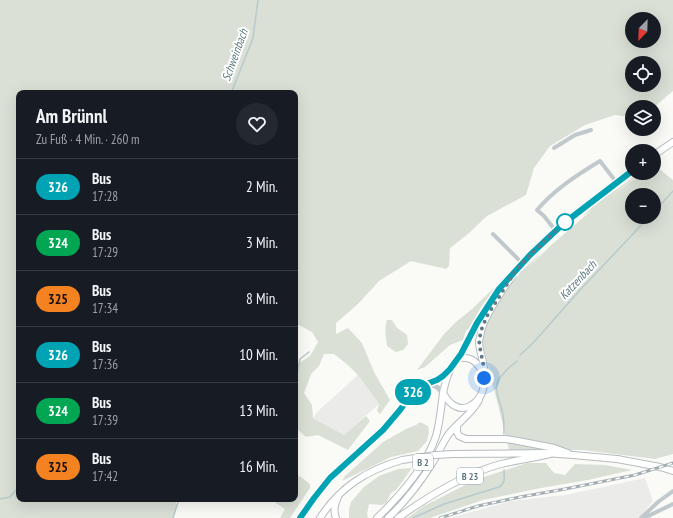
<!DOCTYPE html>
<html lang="de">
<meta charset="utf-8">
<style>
:root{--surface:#171b24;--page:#242831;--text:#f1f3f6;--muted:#9ea1a6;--line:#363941}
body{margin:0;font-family:"PT Sans Narrow",sans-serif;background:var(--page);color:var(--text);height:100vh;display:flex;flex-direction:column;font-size:15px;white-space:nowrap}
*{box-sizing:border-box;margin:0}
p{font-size:13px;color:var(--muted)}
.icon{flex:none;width:22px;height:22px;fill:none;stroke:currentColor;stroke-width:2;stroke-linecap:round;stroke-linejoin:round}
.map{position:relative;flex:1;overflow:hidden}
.side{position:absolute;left:16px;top:90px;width:282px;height:412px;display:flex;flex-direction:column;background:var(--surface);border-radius:8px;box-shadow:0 4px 16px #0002}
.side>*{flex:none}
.badge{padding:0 8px;border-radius:13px;font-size:14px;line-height:26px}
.needle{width:26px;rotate:203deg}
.buttons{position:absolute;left:625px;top:12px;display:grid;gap:8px}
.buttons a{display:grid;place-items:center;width:36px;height:36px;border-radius:50%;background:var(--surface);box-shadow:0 4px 16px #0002;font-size:20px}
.you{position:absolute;width:20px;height:20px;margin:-10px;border:3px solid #fff;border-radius:50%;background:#1a73e8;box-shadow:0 0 0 6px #1a73e833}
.map>.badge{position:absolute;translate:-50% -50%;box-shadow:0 0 0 2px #fff}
.round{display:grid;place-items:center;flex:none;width:42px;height:42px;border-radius:21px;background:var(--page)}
.overview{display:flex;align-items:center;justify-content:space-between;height:68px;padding:0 20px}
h1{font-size:19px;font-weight:700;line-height:30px}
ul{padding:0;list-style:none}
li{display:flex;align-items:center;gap:12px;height:56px;padding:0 20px;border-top:1px solid var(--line)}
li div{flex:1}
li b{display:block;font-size:15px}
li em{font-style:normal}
li .badge{min-width:44px;font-weight:700;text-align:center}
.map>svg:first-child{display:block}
.built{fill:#ebebea}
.green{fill:#dae0d6;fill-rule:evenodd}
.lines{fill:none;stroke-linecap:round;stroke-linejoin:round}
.stream{stroke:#b9cacc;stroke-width:1.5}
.primary-casing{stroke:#b6bdc0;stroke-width:8}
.trunk-casing{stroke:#b6bcbf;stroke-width:8}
.minor{stroke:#c2c9cc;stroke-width:4}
.tertiary{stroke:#c2c9cc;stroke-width:5}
.primary{stroke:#fff;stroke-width:6}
.trunk{stroke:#fff;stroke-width:6}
.rail-casing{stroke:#a3adb2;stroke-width:3}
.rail{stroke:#fff;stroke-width:1.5;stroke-dasharray:4.5;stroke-linecap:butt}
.trunk-bridge-casing{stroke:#b6bcbf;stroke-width:8;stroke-linecap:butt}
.trunk-bridge{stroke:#fff;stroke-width:6}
.line-casing{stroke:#fff;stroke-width:9}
.line{stroke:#00a3b4;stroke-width:6}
.walk{stroke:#627a85;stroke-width:4;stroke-dasharray:0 7.2}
.stop-dot{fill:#fff;stroke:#00a3b4;stroke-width:2}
.labels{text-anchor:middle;stroke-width:4;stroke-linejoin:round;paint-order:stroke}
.shield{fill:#fff;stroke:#91a2aa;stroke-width:1}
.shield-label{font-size:10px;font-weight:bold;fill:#627a85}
.water-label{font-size:12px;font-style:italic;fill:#5d797e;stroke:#fff}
</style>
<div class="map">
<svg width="673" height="518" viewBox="0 0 673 518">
<rect width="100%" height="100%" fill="#fafaf7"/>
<path class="built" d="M 358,375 L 379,404 L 344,435 L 313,418 L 317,412 Z
M 645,478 L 653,501 L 639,518 L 450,518 L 511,501 L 565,495 Z"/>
<path class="green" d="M 0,0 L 673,0 L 673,91 L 654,107 L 632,107 L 632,117 L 615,115 L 585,125 L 550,146 L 534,168 L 526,195 L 487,216 L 468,234 L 450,248 L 449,266 L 446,269 L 411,261 L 379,281 L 358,304 L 336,323 L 336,334 L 348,328 L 362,343 L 374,372 L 390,400 L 380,414 L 377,411 L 379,404 L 358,375 L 348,365 L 334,354 L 324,354 L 319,366 L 311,374 L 304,393 L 312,405 L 313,418 L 344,435 L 366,416 L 370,421 L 348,450 L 318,435 L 306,437 L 295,427 L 295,376 L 298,364 L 310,356 L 318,342 L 312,332 L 295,323 L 295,93 L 19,93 L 19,499 L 176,499 L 176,508 L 173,518 L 0,518 ZM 632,19 L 654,19 L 654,41 L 632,41 ZM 632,63 L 654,63 L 654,85 L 632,85 Z
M 654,165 L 673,180 L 673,454 L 655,459 L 582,450 L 551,450 L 511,457 L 482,341 C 486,320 492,309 505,292 C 509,285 513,279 519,275 L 518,274 L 539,255 L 539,256 L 529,267 L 549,247 L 592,210 L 584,215 L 583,215 L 600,201 L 640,173 L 641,173 L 611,196 L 643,173 L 654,173 ZM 632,195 L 654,195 L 654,217 L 632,217 Z
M 496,286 L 481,307 L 471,326 L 466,331 L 463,340 L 450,345 L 425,367 L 417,370 L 445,333 L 457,321 L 472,309 Z
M 387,320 L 392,320 L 397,328 L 407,335 L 408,344 L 403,350 L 396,352 L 387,346 C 386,337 384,329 387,320 Z
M 420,422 L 428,426 L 429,432 L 427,441 L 418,451 L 391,457 L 342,481 L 345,476 L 383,442 L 406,429 L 416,425 Z
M 527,463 L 546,463 L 554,473 L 565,475 L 575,464 L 605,465 L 632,470 L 588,480 L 541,488 L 483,500 L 430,518 L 407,518 L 424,506 L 475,480 Z
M 412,468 L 397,489 L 390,494 L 387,502 L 382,505 L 369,504 L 367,514 L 368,518 L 349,518 L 349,509 L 351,502 L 364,487 L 379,476 L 398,469 Z
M 295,475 L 301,477 L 310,484 L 310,488 L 290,518 L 280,518 L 285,509 L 276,503 L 274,499 L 295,499 Z"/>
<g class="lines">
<path class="stream" d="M 230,93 L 232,91 L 253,38 L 258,0
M 654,212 L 673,191
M 520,355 L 533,343 L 581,289 L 649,217
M 295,383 L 300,359 L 309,352
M 504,434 C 504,427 504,421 503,415 C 502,406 493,389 498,381 C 501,375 512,365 517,361
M 0,499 L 10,497 L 15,491 L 19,488
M 173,518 L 179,499
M 413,518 L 444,504 L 499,487 C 506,483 504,477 504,470"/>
<defs>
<path id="primary" d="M 654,155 L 673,142
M 516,270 C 505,287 488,309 482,328 C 481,332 480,337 479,341 C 479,350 483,359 484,368 C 485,383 485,398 470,406 C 466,408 460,409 455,406 C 450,404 446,398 443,393 C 445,384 447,373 453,365 C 457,358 461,355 465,347 C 475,327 485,308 498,290 C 504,282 511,276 517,269 C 550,231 591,202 632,171
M 458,358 C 472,356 477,362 483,373
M 617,459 L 660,467 L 673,471"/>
<path id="trunk" d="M 457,425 L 457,432 L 459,436 L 466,439 L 506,439 L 518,441 L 554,448 L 568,453
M 453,454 L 545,453 L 573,455 L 617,459
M 320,518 C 340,487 367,470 402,460
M 336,518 C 333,510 335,504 338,497
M 377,518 C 400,496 426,466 436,436 C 440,422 441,408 443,393
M 388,518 C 405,502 419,484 431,465 C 438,455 442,444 448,435 C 457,423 472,414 479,400
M 398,518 C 430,495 464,474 501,464 C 517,460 534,458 550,454"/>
</defs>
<use href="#primary" class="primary-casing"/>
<use href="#trunk" class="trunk-casing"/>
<path class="minor" d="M 554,148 L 575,135 L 591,130
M 555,230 L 544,216 L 537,210 C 555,189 577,175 600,161 L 617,183
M 493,234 L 522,263
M 641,518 L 658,502 L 673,491
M 644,518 L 673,504"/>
<path class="tertiary" d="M 429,383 L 437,387 L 443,393
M 300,518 L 314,498 L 330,478 L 383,430 L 400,410 L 416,388 L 420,385 L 437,380 L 443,376 L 449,370"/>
<use href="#primary" class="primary"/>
<use href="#trunk" class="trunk"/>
<defs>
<path id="rail" d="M 440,518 L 478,506 L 520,497 L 565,489 L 635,475 L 673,463"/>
</defs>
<use href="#rail" class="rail-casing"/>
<use href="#rail" class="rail"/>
<defs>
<path id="trunk-bridge" d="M 402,460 L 436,455 L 453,454"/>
</defs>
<use href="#trunk-bridge" class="trunk-bridge-casing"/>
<use href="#trunk-bridge" class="trunk-bridge"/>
</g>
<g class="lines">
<defs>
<path id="line" d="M 300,518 L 314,498 L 330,478 L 383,430 L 400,410 L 416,388 L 422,384 L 429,383 L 437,380 L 443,376 L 450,369 L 461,354 L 477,323 L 499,289 L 530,255 L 563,224 L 632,171"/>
</defs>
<use href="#line" class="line-casing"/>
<use href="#line" class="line"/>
<path class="walk" d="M 484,378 L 484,368 L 480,348 L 479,340 L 482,328 L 487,316 L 516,270 L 530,255 L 565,222"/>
</g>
<circle class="stop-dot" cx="565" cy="222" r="8"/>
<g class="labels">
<g class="shield">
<rect x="413" y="454" width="20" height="16" rx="3"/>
<rect x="457" y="468" width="26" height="16" rx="3"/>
</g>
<g class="shield-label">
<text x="423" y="466">B 2</text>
<text x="470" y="480">B 23</text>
</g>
<g class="water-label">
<text transform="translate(235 55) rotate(-70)" y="4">Schweinbach</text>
<text transform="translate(578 280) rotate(-47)" y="4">Katzenbach</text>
</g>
</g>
</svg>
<div class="buttons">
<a><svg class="needle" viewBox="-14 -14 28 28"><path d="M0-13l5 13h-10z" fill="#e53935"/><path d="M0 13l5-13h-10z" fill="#9ea1a6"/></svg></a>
<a><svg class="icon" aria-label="locate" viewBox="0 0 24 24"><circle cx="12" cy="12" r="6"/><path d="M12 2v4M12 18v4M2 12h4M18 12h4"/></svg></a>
<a><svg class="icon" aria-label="layers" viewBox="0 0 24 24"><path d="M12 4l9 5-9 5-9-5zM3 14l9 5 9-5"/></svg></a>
<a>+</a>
<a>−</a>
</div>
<div class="you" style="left:484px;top:378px"></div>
<b class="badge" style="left:413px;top:392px;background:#00a3b4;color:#fff">326</b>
<section class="side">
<div class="overview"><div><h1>Am Brünnl</h1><p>Zu Fuß · 4 Min. · 260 m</p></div><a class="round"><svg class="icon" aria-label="heart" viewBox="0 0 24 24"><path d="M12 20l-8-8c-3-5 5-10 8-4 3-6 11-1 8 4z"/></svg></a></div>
<ul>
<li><span class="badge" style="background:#00a3b4;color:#fff">326</span><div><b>Bus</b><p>17:28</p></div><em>2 Min.</em></li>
<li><span class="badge" style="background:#00a651;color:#fff">324</span><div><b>Bus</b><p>17:29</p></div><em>3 Min.</em></li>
<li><span class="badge" style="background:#f58220;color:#111">325</span><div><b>Bus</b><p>17:34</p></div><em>8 Min.</em></li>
<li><span class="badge" style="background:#00a3b4;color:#fff">326</span><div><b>Bus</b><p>17:36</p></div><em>10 Min.</em></li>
<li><span class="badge" style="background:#00a651;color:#fff">324</span><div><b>Bus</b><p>17:39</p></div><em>13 Min.</em></li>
<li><span class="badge" style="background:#f58220;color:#111">325</span><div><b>Bus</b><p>17:42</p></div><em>16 Min.</em></li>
</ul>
</section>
</div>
